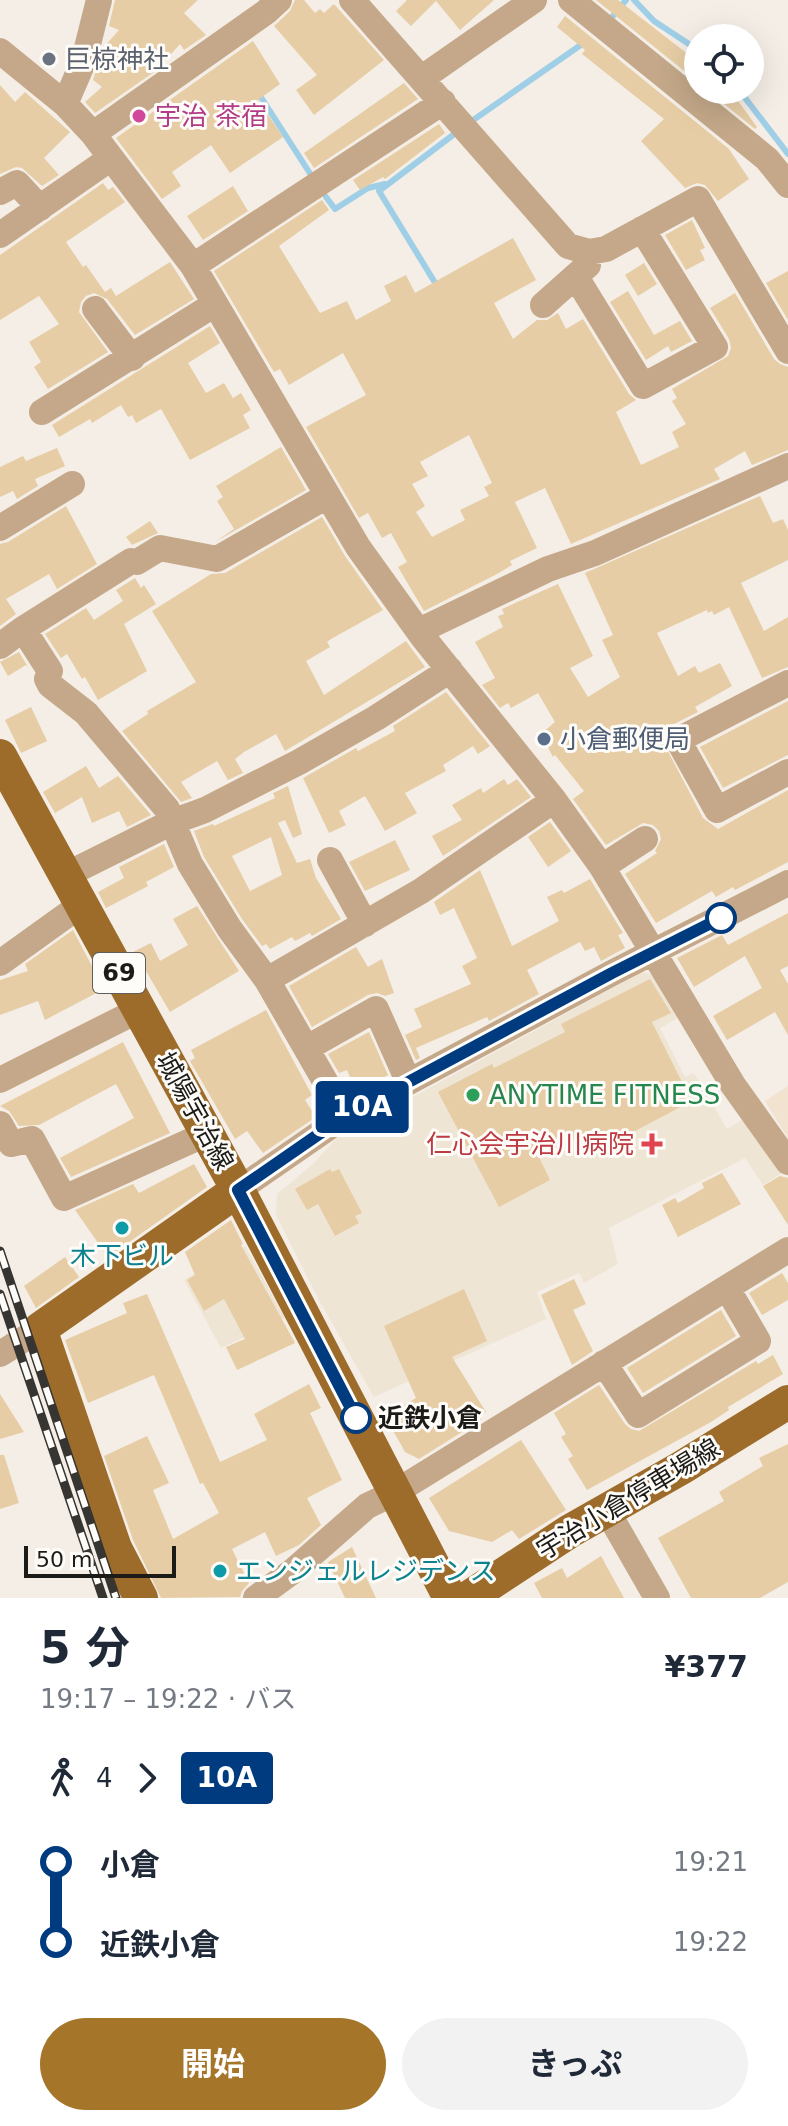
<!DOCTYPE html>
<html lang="ja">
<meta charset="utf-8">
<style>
:root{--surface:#fff;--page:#f2f2f3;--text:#1f2937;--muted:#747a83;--accent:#a57529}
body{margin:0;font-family:"DejaVu Sans","Noto Sans JP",sans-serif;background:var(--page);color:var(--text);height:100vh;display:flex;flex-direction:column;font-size:30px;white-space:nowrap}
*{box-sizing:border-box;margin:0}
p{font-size:26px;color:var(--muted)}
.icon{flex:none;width:44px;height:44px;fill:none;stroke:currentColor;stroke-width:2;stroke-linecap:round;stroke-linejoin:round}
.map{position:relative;height:1598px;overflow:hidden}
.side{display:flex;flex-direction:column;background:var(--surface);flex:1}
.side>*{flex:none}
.badge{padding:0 16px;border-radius:6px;font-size:28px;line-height:52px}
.buttons{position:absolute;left:684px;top:24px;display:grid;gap:16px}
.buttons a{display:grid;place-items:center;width:80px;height:80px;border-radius:50%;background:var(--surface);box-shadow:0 8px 32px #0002;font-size:40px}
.scale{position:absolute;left:24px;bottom:20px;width:152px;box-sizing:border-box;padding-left:8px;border:4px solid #1d1b18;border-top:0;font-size:22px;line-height:28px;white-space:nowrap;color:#1d1b18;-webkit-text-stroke:6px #fefcf9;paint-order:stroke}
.map>.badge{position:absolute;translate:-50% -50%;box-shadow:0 0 0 4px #fff}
.legs{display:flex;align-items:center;gap:12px;height:88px;padding:0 40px;font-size:26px}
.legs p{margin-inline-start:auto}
.head{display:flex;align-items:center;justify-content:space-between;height:136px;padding:0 40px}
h1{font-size:44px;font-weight:700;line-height:60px}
.primary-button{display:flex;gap:16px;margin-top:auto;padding:16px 40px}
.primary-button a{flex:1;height:92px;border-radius:48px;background:var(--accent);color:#fff;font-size:32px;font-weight:700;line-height:92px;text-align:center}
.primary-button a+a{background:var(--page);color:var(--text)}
ul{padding:0 40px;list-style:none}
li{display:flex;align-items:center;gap:28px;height:80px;font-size:30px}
li i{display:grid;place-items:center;width:12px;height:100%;margin:0 10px;background:currentColor}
li i::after{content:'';width:20px;height:20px;margin:-10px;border:6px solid;border-radius:50%;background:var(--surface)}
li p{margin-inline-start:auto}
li:first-child i{background:linear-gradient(#0000 50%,currentColor 0)}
li:last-child i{background:linear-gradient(currentColor 50%,#0000 0)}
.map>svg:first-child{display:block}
.built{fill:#efe5d5}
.industrial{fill:#f1e3d0}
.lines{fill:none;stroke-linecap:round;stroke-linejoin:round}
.stream{stroke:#9fcee7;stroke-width:6}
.building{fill:#e6cda5;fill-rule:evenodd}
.minor{stroke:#c4a889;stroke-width:26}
.major{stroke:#9d6c2a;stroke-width:34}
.rail-casing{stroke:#373531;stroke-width:9}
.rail{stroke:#fefcf9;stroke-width:6;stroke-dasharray:18;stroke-linecap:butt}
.line-1-casing{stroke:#fff;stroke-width:18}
.line-1{stroke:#003b80;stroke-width:12}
.worship-dot{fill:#6b7280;stroke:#fefcf9;stroke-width:3}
.hotel-dot{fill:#d1479c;stroke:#fefcf9;stroke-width:3}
.service-dot{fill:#5c6f8a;stroke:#fefcf9;stroke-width:3}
.stop-1-dot{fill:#fff;stroke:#003b80;stroke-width:4}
.leisure-dot{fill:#2e9e5b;stroke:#fefcf9;stroke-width:3}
.health-dot{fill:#e0444e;stroke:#fefcf9;stroke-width:3}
.culture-dot{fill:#0f9aa8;stroke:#fefcf9;stroke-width:3}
.labels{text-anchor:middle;stroke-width:6;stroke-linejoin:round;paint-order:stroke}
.shield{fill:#fefcf9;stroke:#605e5c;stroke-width:2}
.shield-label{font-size:24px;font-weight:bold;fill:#1d1b18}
.worship-label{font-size:26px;fill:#5b616d;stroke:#fefcf9;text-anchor:start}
.hotel-label{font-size:26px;fill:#b23c85;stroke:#fefcf9;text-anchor:start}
.service-label{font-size:26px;fill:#4e5e75;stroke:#fefcf9;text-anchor:start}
.leisure-label{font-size:26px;fill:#27864d;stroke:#fefcf9;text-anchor:start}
.street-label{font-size:26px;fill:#1d1b18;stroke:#fefcf9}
.health-label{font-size:26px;fill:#be3a42;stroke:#fefcf9;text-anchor:end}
.culture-label{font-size:26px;fill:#0d838f;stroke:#fefcf9}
.stop-label{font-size:26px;font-weight:bold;fill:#1d1b18;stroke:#fefcf9;text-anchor:start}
</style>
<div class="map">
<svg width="788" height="1598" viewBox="0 0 788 1598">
<rect width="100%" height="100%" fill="#f4eee6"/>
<path class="built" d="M 642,972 L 658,976 L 680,1017 L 660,1028 L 685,1077 L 694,1073 L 727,1129 L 747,1117 L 787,1170 L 763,1185 L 745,1158 L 609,1228 L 618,1264 L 584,1283 L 579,1273 L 537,1292 L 546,1319 L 374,1397 L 319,1300 L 276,1215 L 277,1194 L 314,1163 L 336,1139 Z
M 245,1246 L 285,1318 L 221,1348 L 184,1280 Z"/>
<path class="industrial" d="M 788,1086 L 788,1138 L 765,1101 Z"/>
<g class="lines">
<path class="stream" d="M 634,0 L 654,21 L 698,50
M 608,22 L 626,0
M 739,90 L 788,154
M 257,91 L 311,175
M 469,123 L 585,42
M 326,197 L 335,209 L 368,188 L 385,184
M 437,286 L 379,191 L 457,132"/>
</g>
<path class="building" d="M 115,0 L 198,0 L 184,13 L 206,35 L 184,50 L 180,44 L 157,70 L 95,113 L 85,102 L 102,87 L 93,80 L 103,48 L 119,30 L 109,26 Z
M 295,0 L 304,0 L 315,13 L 320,9 L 324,13 L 334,4 L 384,60 L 314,115 L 296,90 L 317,75 L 274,26 L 290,11 Z
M 407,0 L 494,0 L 460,30 L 436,1 L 411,26 L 396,11 Z
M 596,0 L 618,0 L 689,55 L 698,62 L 698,82 Z
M 565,16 L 729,149 L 749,179 L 718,201 L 705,185 L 697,183 L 685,188 L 641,141 L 664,119 L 582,54 L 585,50 L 557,27 Z
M 253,41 L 280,84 L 258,100 L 283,137 L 230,173 L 211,145 L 172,172 L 181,186 L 162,199 L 116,138 Z
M 404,83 L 418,99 L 314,168 L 304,153 Z
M 0,85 L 15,102 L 25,92 L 70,132 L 44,158 L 59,175 L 42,186 L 22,168 L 16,167 L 0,174 Z
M 707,90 L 730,90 L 757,127 L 755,129 Z
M 439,124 L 445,133 L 385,179 L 383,177 L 360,190 L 353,180 Z
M 103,183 L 108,190 L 113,187 L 125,202 L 66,242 L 83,267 L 86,265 L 105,292 L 111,288 L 116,296 L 170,262 L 194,299 L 135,335 L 107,299 L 94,293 L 86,296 L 81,302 L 79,312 L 108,352 L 48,389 L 34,367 L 41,362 L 29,342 L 59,324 L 39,296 L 0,320 L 0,255 Z
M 233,186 L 248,211 L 203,240 L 187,216 Z
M 322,200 L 329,210 L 279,246 L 320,313 L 347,301 L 356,320 L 391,301 L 384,286 L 406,275 L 415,293 L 513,238 L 536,280 L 494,303 L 513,339 L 537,320 L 547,320 L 558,313 L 566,329 L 583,319 L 629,394 L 636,400 L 616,412 L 641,465 L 679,447 L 672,432 L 686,424 L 672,401 L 677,398 L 672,389 L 728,356 L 731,348 L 729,339 L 710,308 L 735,293 L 774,359 L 780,364 L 788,367 L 788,450 L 752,465 L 745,451 L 714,469 L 720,479 L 571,544 L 545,488 L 515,502 L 537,548 L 510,561 L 512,565 L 497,574 L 424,611 L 398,567 L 407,562 L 391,533 L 382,538 L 368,513 L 359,518 L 306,427 L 366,395 L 343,353 L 289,385 L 280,369 L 274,372 L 214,271 ZM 469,435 L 492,483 L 484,487 L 489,496 L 460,510 L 465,520 L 432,537 L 416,512 L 425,506 L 412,484 L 428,476 L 420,462 Z
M 692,220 L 705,248 L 700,250 L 705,260 L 686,270 L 665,235 Z
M 644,263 L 657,284 L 638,296 L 625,275 Z
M 788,271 L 788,320 L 766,283 Z
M 628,291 L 654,335 L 680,321 L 692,341 L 671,352 L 668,346 L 646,360 L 610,302 Z
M 210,326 L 220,343 L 188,363 L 206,393 L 224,383 L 233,398 L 241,393 L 251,410 L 243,415 L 250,428 L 190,460 L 161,409 L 136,423 L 132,415 L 128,417 L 121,405 L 92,423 L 90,419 L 59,437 L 52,425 Z
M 281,447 L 306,490 L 215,542 L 234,529 L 217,501 L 223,497 L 216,486 Z
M 57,448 L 65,466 L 35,479 L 38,486 L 17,499 L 13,491 L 0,497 L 0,467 L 23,456 L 26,461 Z
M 760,496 L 773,523 L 783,519 L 788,530 L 788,560 L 741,583 L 764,631 L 788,617 L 788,667 L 762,678 L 729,607 L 714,615 L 712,611 L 708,613 L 707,610 L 657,633 L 678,676 L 695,666 L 699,673 L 720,663 L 732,686 L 695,707 L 698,712 L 670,726 L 664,732 L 662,740 L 703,818 L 718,829 L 788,790 L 788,862 L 735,890 L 733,887 L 716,897 L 712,891 L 656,923 L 625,874 L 657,853 L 655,851 L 661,839 L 659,831 L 653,825 L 643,823 L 606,845 L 573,799 L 584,791 L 555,755 L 553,757 L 541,734 L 555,722 L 538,693 L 511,708 L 508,703 L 500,708 L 482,685 L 495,678 L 475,642 L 503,627 L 498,616 L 504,614 L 502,609 L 558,584 L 593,656 L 570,668 L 588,697 L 620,677 L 602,640 L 613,635 L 585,573 Z
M 66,506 L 97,564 L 57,589 L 49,574 L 6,599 L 16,614 L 0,626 L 0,544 L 8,542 Z
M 322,517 L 345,556 L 383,610 L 331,639 L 327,642 L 330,647 L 306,661 L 324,695 L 406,641 L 425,667 L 285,751 L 276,734 L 244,752 L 235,759 L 243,773 L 228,780 L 217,761 L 181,782 L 192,798 L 181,802 L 122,731 L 148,714 L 147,711 L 196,682 L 152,611 L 211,574 L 225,573 Z
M 150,521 L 158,533 L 132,545 L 126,537 Z
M 135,578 L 141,588 L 144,585 L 156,604 L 124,624 L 147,671 L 98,700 L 85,677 L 82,679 L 67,654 L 61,658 L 45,634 L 86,608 L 94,620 L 123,601 L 116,590 Z
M 19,652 L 28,667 L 26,665 L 8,676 L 0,662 Z
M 446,692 L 490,746 L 478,754 L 473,746 L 443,765 L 446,771 L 405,793 L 417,813 L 385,831 L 365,796 L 339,811 L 346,825 L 329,833 L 303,778 L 356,748 L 358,751 L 395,731 L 393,726 Z
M 788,701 L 788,755 L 723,788 L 700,747 Z
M 31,707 L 47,741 L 21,753 L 5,720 Z
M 86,766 L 99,788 L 118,776 L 151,815 L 127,827 L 119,811 L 92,823 L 82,797 L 55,813 L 43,792 Z
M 504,779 L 508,785 L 517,779 L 531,797 L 443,856 L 432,836 L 462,820 L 452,805 L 481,788 L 483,793 Z
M 288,786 L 302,834 L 293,838 L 285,820 L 278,823 L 297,863 L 310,859 L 316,878 L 341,919 L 312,936 L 310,933 L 295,941 L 292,937 L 270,949 L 266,944 L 262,946 L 242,919 L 204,857 L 194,831 L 213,824 L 214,826 L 275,798 L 273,793 ZM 271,837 L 282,875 L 250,891 L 232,856 Z
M 550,822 L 571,851 L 548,867 L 528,837 Z
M 395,840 L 410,870 L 365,891 L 349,862 Z
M 164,844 L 174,867 L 146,882 L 148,886 L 106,908 L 98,892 L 124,878 L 119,867 Z
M 480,870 L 512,946 L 559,921 L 547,897 L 562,890 L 564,893 L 590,879 L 623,933 L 618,935 L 625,948 L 601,961 L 594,947 L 585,951 L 580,942 L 527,970 L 539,994 L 489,1021 L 487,1017 L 416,1048 L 420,1058 L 416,1060 L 405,1035 L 422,1027 L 414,1009 L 471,984 L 462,966 L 477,958 L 454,908 L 440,915 L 434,902 Z
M 197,906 L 239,971 L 170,1012 L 143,966 L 139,968 L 131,953 L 151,943 L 160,961 L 188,945 L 173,919 Z
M 788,913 L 788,966 L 780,970 L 788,984 L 788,1035 L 775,1012 L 727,1040 L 713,1016 L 762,988 L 745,956 L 694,987 L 677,958 L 722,935 L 728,945 Z
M 73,930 L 104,989 L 45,1020 L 38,1001 L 0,1015 L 0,980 L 28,971 L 25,964 Z
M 356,947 L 368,967 L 382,959 L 394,993 L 385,996 L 377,993 L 368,995 L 312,1027 L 289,986 Z
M 650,979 L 671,1013 L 652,1022 L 683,1084 L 679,1086 L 688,1103 L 603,1148 L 593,1129 L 539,1157 L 550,1180 L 499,1207 L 438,1092 L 492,1064 L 494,1068 L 565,1032 L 561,1024 Z
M 266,1010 L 312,1095 L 305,1100 L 316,1117 L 263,1153 L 247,1131 L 235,1139 L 190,1061 L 195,1058 L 191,1050 Z
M 369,1032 L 388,1075 L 356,1092 L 347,1070 L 339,1073 L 328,1054 Z
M 123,1042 L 170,1133 L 71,1177 L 60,1158 L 134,1118 L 116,1084 L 39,1125 L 19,1126 L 9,1111 L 0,1106 Z
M 194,1164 L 207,1187 L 108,1257 L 75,1210 L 133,1184 L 139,1193 Z
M 330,1169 L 332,1172 L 339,1169 L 362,1213 L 355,1216 L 359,1223 L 335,1236 L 318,1204 L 307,1210 L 295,1189 Z
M 722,1173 L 741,1204 L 678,1237 L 662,1205 L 675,1198 L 678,1203 L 704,1188 L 702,1183 Z
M 780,1176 L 788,1178 L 788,1225 L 763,1186 Z
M 231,1220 L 243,1244 L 241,1245 L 295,1343 L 237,1370 L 226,1347 L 245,1339 L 224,1299 L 204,1311 L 187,1280 L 195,1275 L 185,1252 Z
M 65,1257 L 79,1277 L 36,1308 L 24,1286 Z
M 782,1273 L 788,1283 L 788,1300 L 762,1315 L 749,1293 Z
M 574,1279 L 586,1304 L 573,1310 L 593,1351 L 572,1365 L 541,1295 Z
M 464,1289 L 487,1341 L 452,1357 L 486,1412 L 479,1417 L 481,1420 L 419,1459 L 405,1452 L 385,1416 L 416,1398 L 384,1326 Z
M 147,1294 L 220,1462 L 267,1440 L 254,1414 L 309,1384 L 321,1408 L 310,1413 L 342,1480 L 307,1498 L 321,1525 L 299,1545 L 276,1556 L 265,1532 L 232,1549 L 249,1583 L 242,1591 L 240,1597 L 161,1598 L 133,1540 L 104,1456 L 147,1436 L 169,1483 L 153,1490 L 173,1539 L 219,1513 L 203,1483 L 200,1484 L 154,1375 L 88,1403 L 65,1340 L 127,1313 L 123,1303 Z
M 721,1310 L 736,1336 L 643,1393 L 627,1368 Z
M 773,1355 L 783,1374 L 728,1407 L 729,1410 L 711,1422 L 587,1490 L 568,1459 L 573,1456 L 561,1437 L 566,1434 L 554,1413 L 599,1385 L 625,1424 L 631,1429 L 639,1431 L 756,1361 L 758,1364 Z
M 0,1394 L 24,1432 L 0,1439 Z
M 521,1440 L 566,1510 L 519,1539 L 512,1530 L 492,1542 L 449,1531 L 429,1498 Z
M 788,1444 L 788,1582 L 760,1598 L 691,1598 L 658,1538 L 724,1501 L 719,1492 L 763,1466 L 759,1458 Z
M 0,1455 L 4,1455 L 19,1503 L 0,1509 Z
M 352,1547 L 376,1598 L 345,1598 L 328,1562 Z
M 601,1556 L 624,1598 L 542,1598 L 534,1583 L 562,1568 L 567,1578 Z"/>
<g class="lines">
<path class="minor" d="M 352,0 L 568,246 L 589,252 L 606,249 L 698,199 L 788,351
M 571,0 L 767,159 L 788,185
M 0,51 L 65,104 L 93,134 L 193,266 L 358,547 L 422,636 L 554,800 L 602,867 L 733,1085 L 788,1162
M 422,78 L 534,0
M 65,104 L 84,60 L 99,0
M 93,134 L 266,12 L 279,0
M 0,192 L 17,183 L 40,208
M 0,235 L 111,158
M 193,266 L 443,102
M 576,277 L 643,386 L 715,347 L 642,229
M 543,305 L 588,265
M 95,309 L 132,358
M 42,412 L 215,304
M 0,528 L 72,484
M 23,629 L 131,561 L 137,562 L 160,548 L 217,559 L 327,496
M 419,631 L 548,569 L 595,553 L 788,466
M 0,646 L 23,629 L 50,671 L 47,679 L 50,685 L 86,713 L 167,809 L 190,864 L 229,928 L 267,980 L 345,1116
M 788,683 L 678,740 L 717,810 L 788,772
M 330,860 L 365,924
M 602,867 L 645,839
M 66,875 L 172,822 L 205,810 L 299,762 L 376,718 L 450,670
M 0,963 L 82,904
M 267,980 L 421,891 L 554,800
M 307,1048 L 376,1009 L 408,1081
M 0,1080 L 139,1010
M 0,1124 L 11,1144 L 32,1139 L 64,1198 L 206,1134
M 238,1190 L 345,1116 L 612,973 L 788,883
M 0,1354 L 40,1329
M 604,1363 L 638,1415 L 758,1341 L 727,1288
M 606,1509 L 657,1598
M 256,1598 L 293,1571 L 367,1506 L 394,1493 L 788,1250"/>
<path class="major" d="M 0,756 L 238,1190 L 450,1598
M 141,1598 L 115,1548 L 40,1329 L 238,1190
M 468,1598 L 570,1531 L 681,1468 L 788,1402"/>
<defs>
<path id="rail" d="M 0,1251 L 116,1598
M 0,1294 L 103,1598"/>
</defs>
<use href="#rail" class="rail-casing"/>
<use href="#rail" class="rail"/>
</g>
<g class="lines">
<defs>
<path id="line-1" d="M 356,1418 L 238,1190 L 345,1116 L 612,973 L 721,918"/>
</defs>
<use href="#line-1" class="line-1-casing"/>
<use href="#line-1" class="line-1"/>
</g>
<circle class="worship-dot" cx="49" cy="59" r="8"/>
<circle class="hotel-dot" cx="139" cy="116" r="8"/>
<circle class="service-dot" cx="544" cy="739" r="8"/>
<g class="stop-1-dot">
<circle cx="721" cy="918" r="14"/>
<circle cx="356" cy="1418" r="14"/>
</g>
<circle class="leisure-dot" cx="473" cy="1095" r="8"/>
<path class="health-dot" d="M648 1132h8v8h8v8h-8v8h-8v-8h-8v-8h8z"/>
<g class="culture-dot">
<circle cx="122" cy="1228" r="8"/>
<circle cx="220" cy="1571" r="8"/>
</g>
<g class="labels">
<rect class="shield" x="93" y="953" width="52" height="40" rx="6"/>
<g class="shield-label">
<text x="119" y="981">69</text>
</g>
<g class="worship-label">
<text x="65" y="68">巨椋神社</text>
</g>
<g class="hotel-label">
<text x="155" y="125">宇治 茶宿</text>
</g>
<g class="service-label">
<text x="560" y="748">小倉郵便局</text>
</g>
<g class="leisure-label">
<text x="489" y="1104">ANYTIME FITNESS</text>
</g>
<g class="street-label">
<text transform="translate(195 1111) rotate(61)" y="9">城陽宇治線</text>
<text transform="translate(628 1499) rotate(-31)" y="9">宇治小倉停車場線</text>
</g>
<g class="health-label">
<text x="634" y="1153">仁心会宇治川病院</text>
</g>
<g class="culture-label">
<text x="122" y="1265">木下ビル</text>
<text x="236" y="1580" text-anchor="start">エンジェルレジデンス</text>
</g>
<g class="stop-label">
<text x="378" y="1427">近鉄小倉</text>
</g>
</g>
</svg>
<div class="buttons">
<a><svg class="icon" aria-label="locate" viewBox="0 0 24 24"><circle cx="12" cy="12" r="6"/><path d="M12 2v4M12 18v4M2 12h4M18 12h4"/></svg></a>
</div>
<div class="scale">50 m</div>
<b class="badge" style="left:362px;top:1107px;background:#003b80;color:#fff">10A</b>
</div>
<section class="side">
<div class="head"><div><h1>5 分</h1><p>19:17 – 19:22 · バス</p></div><b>¥377</b></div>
<div class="legs"><svg class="icon" aria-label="walk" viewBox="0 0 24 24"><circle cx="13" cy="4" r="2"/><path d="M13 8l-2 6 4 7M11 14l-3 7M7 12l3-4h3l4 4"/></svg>4<svg class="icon" aria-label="forward" viewBox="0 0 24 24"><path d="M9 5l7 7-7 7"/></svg><b class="badge" style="background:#003b80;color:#fff">10A</b></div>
<ul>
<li><i style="color:#003b80"></i><b>小倉</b><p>19:21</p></li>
<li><i style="color:#003b80"></i><b>近鉄小倉</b><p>19:22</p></li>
</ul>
<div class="primary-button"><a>開始</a><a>きっぷ</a></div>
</section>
